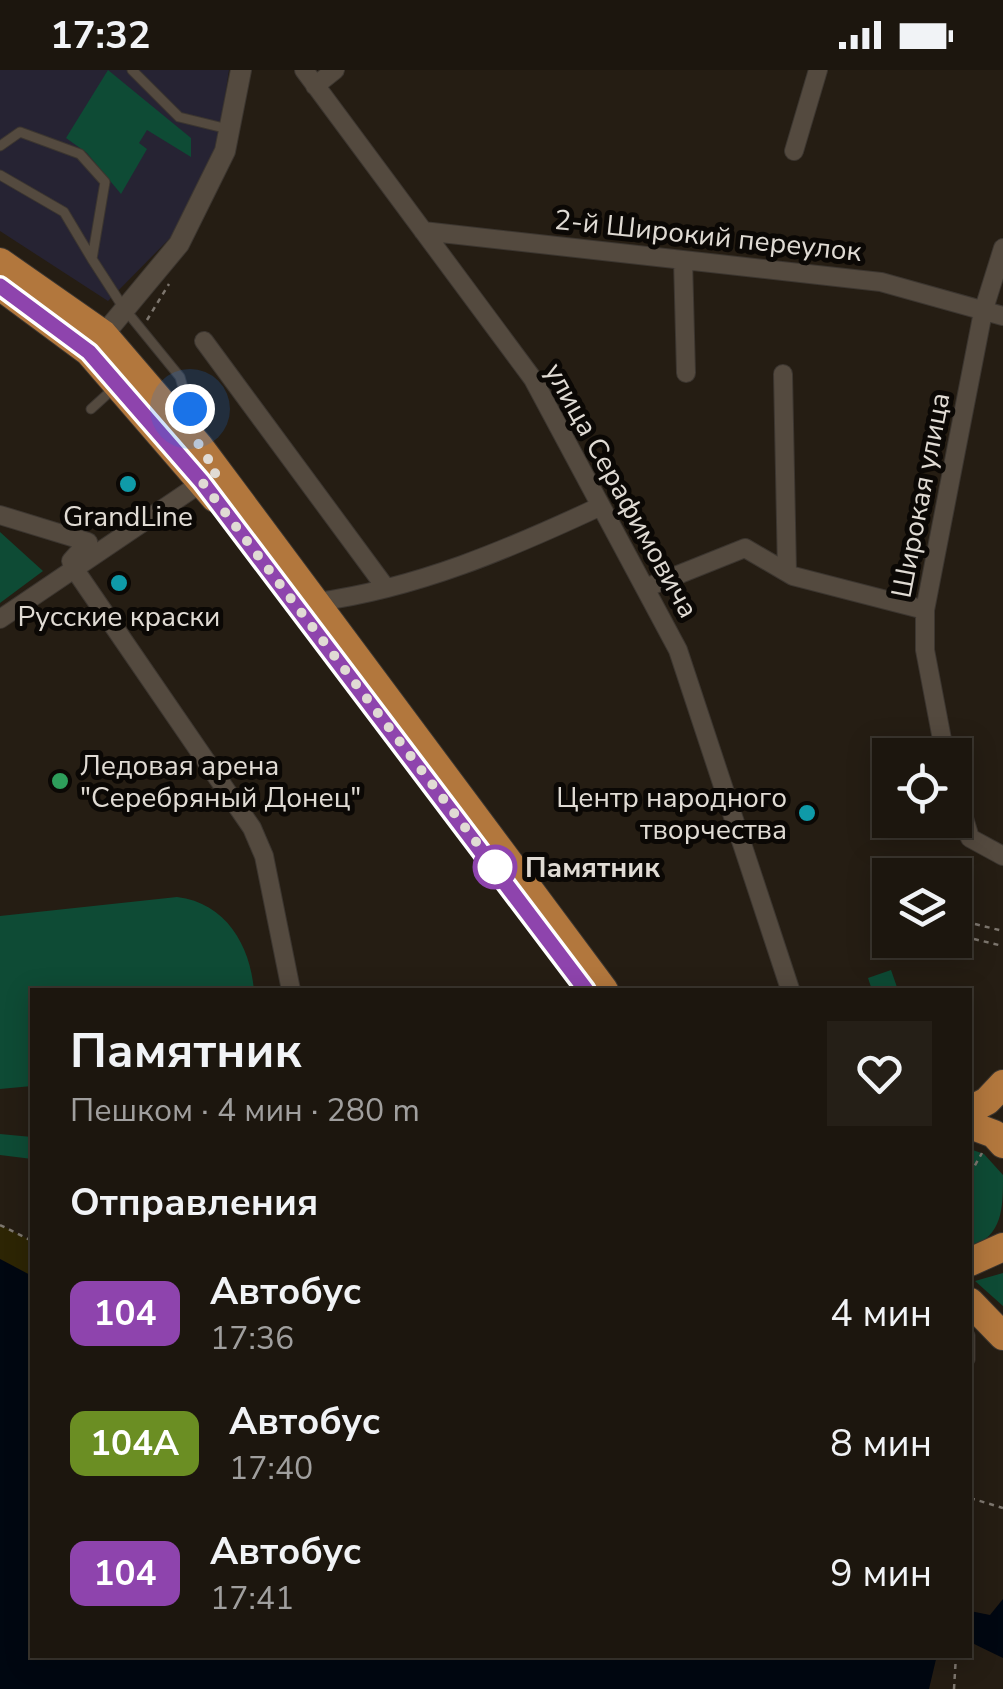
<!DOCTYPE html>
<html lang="ru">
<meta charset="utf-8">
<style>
:root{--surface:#1c160e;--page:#251f17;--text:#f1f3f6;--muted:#a09f9e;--line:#3a352e}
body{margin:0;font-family:"Nunito Sans",sans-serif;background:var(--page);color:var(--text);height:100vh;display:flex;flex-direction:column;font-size:38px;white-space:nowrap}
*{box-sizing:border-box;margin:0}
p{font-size:32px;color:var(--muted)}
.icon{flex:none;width:55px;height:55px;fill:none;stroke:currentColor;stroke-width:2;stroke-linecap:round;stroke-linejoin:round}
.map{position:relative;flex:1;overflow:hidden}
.details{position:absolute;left:30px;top:918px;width:942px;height:670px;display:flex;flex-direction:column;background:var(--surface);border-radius:0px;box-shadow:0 5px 25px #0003,0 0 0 2px var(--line)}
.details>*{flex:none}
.badge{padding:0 20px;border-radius:15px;font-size:35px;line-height:65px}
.controls{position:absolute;left:872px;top:668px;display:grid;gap:20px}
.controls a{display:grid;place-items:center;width:100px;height:100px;border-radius:0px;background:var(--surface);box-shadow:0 5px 25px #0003,0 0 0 2px var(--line);font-size:50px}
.you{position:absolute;width:50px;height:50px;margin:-25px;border:8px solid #fff;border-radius:50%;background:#1a73e8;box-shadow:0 0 0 15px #1a73e833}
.map>.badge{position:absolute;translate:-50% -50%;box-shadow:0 0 0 5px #fff}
h2{padding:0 40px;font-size:38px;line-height:90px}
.round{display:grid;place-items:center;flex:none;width:105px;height:105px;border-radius:0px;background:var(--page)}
.headline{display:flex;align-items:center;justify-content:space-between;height:170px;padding:0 40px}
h1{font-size:48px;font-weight:700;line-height:75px}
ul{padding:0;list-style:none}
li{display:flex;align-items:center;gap:30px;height:130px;padding:0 40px}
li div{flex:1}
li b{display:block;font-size:38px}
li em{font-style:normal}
li .badge{min-width:110px;font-weight:700;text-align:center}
.status{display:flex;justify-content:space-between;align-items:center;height:70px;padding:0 50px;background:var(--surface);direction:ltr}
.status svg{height:28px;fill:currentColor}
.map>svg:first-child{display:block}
.industrial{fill:#262333}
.green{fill:#0e4b35}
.sand{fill:#2d2504}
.water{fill:#000711}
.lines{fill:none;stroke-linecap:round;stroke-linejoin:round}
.service-casing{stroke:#3c3630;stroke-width:11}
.minor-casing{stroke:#3c3630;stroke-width:20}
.tertiary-casing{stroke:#3c3630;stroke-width:22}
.primary-casing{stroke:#3c3630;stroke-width:30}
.path{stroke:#7d766e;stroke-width:2.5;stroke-dasharray:5 5;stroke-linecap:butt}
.service{stroke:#544a3f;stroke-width:9}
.minor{stroke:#544a3f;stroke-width:18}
.tertiary{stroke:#544a3f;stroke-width:20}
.primary{stroke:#b2773d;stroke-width:28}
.line-casing{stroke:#fff;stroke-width:22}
.line{stroke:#8e44ad;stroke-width:15}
.walk{stroke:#e0dbd4;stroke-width:10;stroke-dasharray:0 18}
.culture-dot{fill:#0f9aa8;stroke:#0b0805;stroke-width:4}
.leisure-dot{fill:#2e9e5b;stroke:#0b0805;stroke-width:4}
.stop-dot{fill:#fff;stroke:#8e44ad;stroke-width:5}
.labels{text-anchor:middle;stroke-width:10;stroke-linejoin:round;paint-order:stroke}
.street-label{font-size:28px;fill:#e0dbd4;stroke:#0b0805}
.poi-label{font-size:28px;fill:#e0dbd4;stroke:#0b0805}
.stop-label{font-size:28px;font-weight:bold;fill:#e0dbd4;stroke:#0b0805;text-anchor:start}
</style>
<div class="status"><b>17:32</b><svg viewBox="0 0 49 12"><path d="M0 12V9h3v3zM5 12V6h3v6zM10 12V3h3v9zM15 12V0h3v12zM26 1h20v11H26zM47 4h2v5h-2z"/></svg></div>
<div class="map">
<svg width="1003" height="1619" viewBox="0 0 1003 1619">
<rect width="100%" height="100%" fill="#251d13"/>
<path class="industrial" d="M 0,0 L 229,0 L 217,79 L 171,167 L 108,231 L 0,161 Z"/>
<path class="green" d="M 108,0 L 191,68 L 191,87 L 147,60 L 139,73 L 147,79 L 121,124 L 87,83 L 66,68 Z
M 0,462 L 43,501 L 0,533 Z
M 177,827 C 226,833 250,875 254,920 L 32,920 L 32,1016 L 0,1019 L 0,846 Z
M 891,900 L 898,920 L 872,920 L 868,908 Z
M 0,1064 L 32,1067 L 32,1089 L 0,1085 Z
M 970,1079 L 984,1084 L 1003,1105 C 1003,1138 1003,1166 970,1177 Z
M 1003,1203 L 1003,1236 L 975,1211 Z"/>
<path class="sand" d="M 0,1155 L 32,1171 L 32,1206 L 0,1189 Z"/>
<path class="water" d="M 0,1189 L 32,1206 L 32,1585 L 937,1585 L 929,1619 L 0,1619 Z
M 1003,1529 L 1003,1588 L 970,1572 L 970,1541 L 990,1545 Z"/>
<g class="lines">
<defs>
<path id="service" d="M 132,0 L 179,47 L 228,59
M 0,76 L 20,62 L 80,84 L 105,112 L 92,189 L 123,237 L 180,307 L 194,356
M 0,105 L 64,142 L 92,189
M 91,339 L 113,319
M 970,1265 L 970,1290"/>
<path id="minor" d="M 304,0 L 533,309 L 678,580 L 790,919
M 315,16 L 335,0
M 794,81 L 818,0
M 423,161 L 881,212 L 1003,246
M 683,190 L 686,303
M 204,271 L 386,518
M 783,304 L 787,502
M 0,445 L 88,472 L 71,491
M 73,497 L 252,758 L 264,786 L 291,920
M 645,518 L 745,478 L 793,506 L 925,540
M 317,532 C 418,518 509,479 601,436
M 0,549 L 207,409
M 945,685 L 925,580 L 925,540 L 983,242 L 1003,178
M 955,719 L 970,768 L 1003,786"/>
<path id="tertiary" d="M 95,275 L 179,174 L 225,81 L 241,0"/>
<path id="primary" d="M 0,192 L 103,264 L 199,376 L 604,920
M 0,216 L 89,282 L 215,428
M 970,1040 L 987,1031 L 1003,1014
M 970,1055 L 994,1064 L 1003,1074
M 970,1192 L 1003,1177
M 970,1232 L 1003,1266"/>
</defs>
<use href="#service" class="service-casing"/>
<use href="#minor" class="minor-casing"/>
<use href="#tertiary" class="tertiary-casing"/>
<use href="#primary" class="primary-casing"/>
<path class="path" d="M 147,250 L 169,214
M 975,854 L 1003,861
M 974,869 L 1003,876
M 970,1104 L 982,1083
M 0,1155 L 32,1171
M 970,1428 L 1003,1438
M 954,1619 L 956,1585"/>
<use href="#service" class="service"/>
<use href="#minor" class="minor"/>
<use href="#tertiary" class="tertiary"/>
<use href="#primary" class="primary"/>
</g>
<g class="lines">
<defs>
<path id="line" d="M 0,216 L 89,282 L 202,412 L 586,920"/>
</defs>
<use href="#line" class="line-casing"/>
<use href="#line" class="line"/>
<path class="walk" d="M 190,339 L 199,376 L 217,402 L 202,412 L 499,802 L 495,797"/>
</g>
<g class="culture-dot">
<circle cx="128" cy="414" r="10"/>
<circle cx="119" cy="513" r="10"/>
<circle cx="807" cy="743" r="10"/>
</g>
<circle class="leisure-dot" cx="60" cy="711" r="10"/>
<circle class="stop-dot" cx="495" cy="797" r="20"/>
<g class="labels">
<g class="street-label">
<text transform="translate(708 165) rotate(6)" y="10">2-й Широкий переулок</text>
<text transform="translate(622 420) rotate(61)" y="10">улица Серафимовича</text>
<text transform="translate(920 425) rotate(-79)" y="10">Широкая улица</text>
</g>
<g class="poi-label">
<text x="128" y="456">GrandLine</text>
<text x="119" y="556">Русские краски</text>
<text x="80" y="705" text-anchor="start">Ледовая арена<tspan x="80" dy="32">"Серебряный Донец"</tspan></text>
<text x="787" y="737" text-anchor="end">Центр народного<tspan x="787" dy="32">творчества</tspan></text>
</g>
<g class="stop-label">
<text x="525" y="807">Памятник</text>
</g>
</g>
</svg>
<div class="controls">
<a><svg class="icon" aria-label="locate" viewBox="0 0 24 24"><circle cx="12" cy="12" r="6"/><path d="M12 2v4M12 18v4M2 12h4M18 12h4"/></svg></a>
<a><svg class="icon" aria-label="layers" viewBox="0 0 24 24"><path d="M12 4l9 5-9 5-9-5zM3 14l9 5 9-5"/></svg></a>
</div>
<div class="you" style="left:190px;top:339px"></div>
<section class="details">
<div class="headline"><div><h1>Памятник</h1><p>Пешком · 4 мин · 280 m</p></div><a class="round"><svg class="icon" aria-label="heart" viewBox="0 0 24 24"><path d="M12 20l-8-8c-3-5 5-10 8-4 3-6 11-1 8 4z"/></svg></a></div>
<h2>Отправления</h2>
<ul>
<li><span class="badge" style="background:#8e44ad;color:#fff">104</span><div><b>Автобус</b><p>17:36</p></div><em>4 мин</em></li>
<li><span class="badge" style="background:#6b8e23;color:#fff">104А</span><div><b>Автобус</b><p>17:40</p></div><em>8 мин</em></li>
<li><span class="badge" style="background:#8e44ad;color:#fff">104</span><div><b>Автобус</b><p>17:41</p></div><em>9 мин</em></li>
</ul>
</section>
</div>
